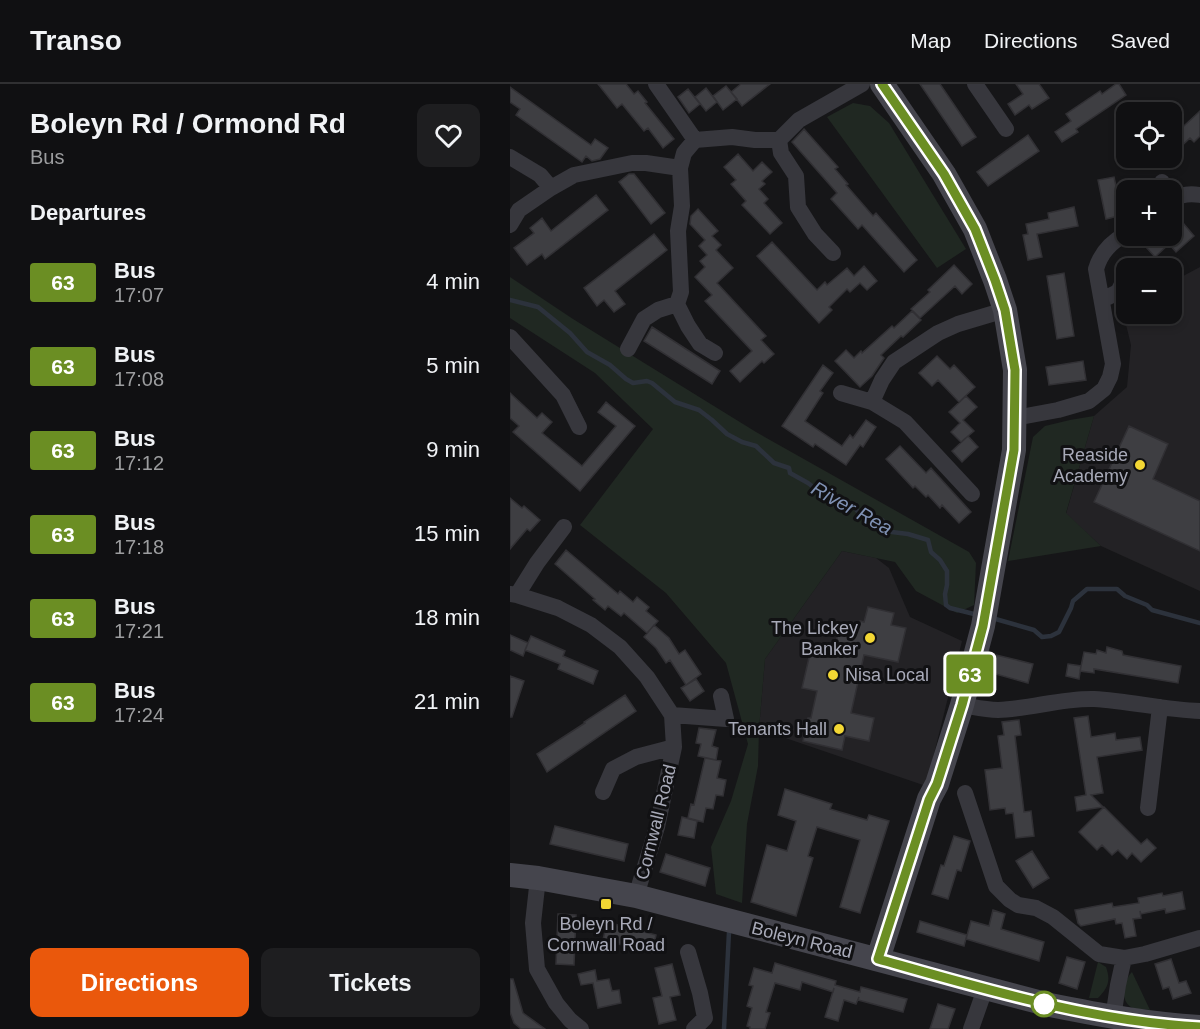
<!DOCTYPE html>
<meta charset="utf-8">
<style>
:root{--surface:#101012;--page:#1e1e20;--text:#f1f3f6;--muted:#9c9d9f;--line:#303032;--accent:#ea580c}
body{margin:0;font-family:Helvetica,sans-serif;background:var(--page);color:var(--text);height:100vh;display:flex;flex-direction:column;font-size:22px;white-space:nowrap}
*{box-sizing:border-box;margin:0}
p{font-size:20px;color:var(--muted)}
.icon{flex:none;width:33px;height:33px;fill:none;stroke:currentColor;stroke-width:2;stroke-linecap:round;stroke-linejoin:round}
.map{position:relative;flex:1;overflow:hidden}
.panel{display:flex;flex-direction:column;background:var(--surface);width:510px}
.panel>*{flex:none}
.badge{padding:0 12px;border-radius:4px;font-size:21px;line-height:39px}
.controls{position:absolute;left:606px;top:18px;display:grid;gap:12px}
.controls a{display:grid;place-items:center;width:66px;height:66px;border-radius:12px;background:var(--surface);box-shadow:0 3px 9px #0003,0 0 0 2px var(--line);font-size:30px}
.map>.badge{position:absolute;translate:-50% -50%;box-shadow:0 0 0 3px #fff}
h2{padding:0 30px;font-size:22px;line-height:54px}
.round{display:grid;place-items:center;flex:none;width:63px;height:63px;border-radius:12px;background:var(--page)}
.head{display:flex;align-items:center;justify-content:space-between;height:102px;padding:0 30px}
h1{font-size:28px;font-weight:600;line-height:45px}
.cta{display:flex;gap:12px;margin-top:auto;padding:12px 30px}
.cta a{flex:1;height:69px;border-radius:12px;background:var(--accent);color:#fff;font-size:24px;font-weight:600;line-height:69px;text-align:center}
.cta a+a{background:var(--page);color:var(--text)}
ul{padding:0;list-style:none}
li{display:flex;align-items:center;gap:18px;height:84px;padding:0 30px}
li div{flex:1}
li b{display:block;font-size:22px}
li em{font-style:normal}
li .badge{min-width:66px;font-weight:700;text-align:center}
header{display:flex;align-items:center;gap:36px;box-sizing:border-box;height:84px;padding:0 30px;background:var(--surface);border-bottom:2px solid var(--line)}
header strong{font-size:28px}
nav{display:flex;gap:33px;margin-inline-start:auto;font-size:21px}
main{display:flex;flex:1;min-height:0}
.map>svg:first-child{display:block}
.built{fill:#232225}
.green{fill:#202822}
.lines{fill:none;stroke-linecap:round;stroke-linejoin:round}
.stream{stroke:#2c323c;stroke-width:4.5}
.building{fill:#3e3e42;stroke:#313034;stroke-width:1.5}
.street{stroke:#37373d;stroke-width:16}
.secondary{stroke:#45454d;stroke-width:24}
.line-casing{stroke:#fff;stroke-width:14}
.line{stroke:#6b8e23;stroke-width:9}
.poi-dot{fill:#f3d734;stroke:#111113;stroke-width:2}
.stop-dot{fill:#fff;stroke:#6b8e23;stroke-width:3}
.labels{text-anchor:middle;stroke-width:6;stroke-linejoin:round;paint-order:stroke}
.poi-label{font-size:18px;fill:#a8aab8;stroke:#111113;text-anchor:end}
.street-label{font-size:18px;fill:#a8aab8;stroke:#111113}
.water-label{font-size:20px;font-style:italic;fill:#7f91b3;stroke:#111113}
</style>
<header>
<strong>Transo</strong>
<nav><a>Map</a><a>Directions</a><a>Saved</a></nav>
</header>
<main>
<section class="panel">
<div class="head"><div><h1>Boleyn Rd / Ormond Rd</h1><p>Bus</p></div><a class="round"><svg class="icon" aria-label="heart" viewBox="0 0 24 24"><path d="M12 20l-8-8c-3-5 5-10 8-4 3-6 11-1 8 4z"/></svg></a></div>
<h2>Departures</h2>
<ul>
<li><span class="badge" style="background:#6b8e23;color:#fff">63</span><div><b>Bus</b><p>17:07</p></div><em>4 min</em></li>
<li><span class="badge" style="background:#6b8e23;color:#fff">63</span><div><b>Bus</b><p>17:08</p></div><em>5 min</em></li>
<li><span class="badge" style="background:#6b8e23;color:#fff">63</span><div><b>Bus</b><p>17:12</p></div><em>9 min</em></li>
<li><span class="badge" style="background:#6b8e23;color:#fff">63</span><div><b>Bus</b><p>17:18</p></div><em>15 min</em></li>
<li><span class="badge" style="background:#6b8e23;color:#fff">63</span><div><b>Bus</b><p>17:21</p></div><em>18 min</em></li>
<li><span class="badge" style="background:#6b8e23;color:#fff">63</span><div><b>Bus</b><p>17:24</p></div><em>21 min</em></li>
</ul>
<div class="cta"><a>Directions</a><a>Tickets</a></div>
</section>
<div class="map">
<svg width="690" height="945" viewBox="0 0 690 945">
<rect width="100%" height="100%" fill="#161618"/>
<path class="built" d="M 690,183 L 690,507 L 591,462 L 556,430 L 584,332 L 617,303 L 621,261 L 612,224 L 616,221 L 616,230 L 662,230 L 662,198 Z
M 332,467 L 366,474 L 379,484 L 400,533 L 452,557 L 416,702 L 249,645 L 255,575 Z"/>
<path class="green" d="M 343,19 L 360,22 L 379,39 L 456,165 L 427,184 L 317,33 Z
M 0,193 L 63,235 L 246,348 L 459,468 L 466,479 L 464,521 L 447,529 L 406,507 L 385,478 L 332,467 L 255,575 L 249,645 L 248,682 L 237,740 L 232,819 L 206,810 L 201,763 L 221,717 L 238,660 L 216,579 L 156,509 L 70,441 L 143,345 L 85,289 L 0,234 Z
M 584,332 L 556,429 L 591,462 L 498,477 L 523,353 L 535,342 L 560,336 Z
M 588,878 L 596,883 C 601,897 598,904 588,914 L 579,914 Z
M 622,888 L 640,926 C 634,925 626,926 621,923 C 609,915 614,896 622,888 Z"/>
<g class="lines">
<path class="stream" d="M 0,216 L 28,223 L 60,249 L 77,268 L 100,281 L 116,295 L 123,299 L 137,297 L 142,299 L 165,318 L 189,326 L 202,336 L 217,350 L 232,358 L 246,362 L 264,379 L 279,384 L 280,389 L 298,399 L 307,406 L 341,420 L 352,432 L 372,436 L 382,448 L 398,450 L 418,456 L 421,468 L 430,476 L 437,487 L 437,501 L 435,510 L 436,521 L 440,524 L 468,531
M 482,534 L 524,546 L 532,553 L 541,552 L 549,548 L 561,524 L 563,517 L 577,505 L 607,505 L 615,512 L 637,521 L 642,526 L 690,539
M 214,945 L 219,848"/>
</g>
<path class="building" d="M 88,0 L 116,0 L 124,10 L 128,7 L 137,18 L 135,19 L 164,55 L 153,64 L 138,44 L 134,47 L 112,20 L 107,24 Z
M 231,0 L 260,0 L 232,22 L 221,8 Z
M 410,0 L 430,0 L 466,53 L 452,62 Z
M 506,0 L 529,0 L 539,14 L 522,25 L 519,21 L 505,31 L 498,20 L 513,10 Z
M 606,0 L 609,0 L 616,11 L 566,45 L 568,48 L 552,58 L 545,48 L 561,37 L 556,30 L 590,7 L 592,10 Z
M 216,2 L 227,15 L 213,26 L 203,12 Z
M 0,3 L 81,61 L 85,55 L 98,64 L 90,75 L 82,77 L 76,72 L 72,78 L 6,31 L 10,25 L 0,18 Z
M 196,4 L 207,18 L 196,27 L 185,13 Z
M 178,5 L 190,20 L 179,29 L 168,13 Z
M 690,27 L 690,52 L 684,58 L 680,54 L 662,71 L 662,53 Z
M 294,45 L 328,83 L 325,85 L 338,100 L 336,101 L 363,132 L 366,129 L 407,176 L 394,188 L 352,141 L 348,145 L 321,115 L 327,109 L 282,58 Z
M 518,51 L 529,67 L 478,102 L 467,88 Z
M 228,70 L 243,87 L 252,78 L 262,88 L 252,97 L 255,100 L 249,105 L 258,115 L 254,119 L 272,139 L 260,150 L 232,121 L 236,117 L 221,100 L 226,96 L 214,83 Z
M 119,90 L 124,90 L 155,129 L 141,140 L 109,98 Z
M 604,93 L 612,131 L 596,135 L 588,96 Z
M 86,111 L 98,126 L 35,175 L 32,170 L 17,181 L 4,164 L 24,149 L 20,144 L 32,134 L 41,147 Z
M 564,123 L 568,142 L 527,150 L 532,173 L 518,176 L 513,151 L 518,150 L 516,140 L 539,135 L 538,129 Z
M 188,125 L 208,147 L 202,152 L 211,161 L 206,166 L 223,184 L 207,199 L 256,252 L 251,256 L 264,270 L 254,279 L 252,277 L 230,298 L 220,287 L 242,267 L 195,217 L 202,211 L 185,193 L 195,183 L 190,177 L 197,171 L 189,162 L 195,156 L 180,140 L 181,132 Z
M 673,139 L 684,152 L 666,168 L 659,160 L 645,173 L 636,163 L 648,152 L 662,152 L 662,149 Z
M 144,150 L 157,166 L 105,207 L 115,220 L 104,228 L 94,216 L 87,222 L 74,204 Z
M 262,158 L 307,206 L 315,198 L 317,201 L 337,184 L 344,192 L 354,182 L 367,197 L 357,206 L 350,199 L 340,208 L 337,205 L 319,223 L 322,226 L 309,239 L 247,172 Z
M 444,181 L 462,200 L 452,210 L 445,202 L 410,234 L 401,225 L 420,208 L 418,206 Z
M 554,189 L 564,252 L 547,255 L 537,192 Z
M 402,227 L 411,236 L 393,253 L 391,252 L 371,271 L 374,274 L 362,292 L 350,303 L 325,277 L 336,266 L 344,274 L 351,267 L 352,269 L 382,242 L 384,244 Z
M 142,243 L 210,287 L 202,300 L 134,257 Z
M 427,272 L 440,285 L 444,281 L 465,303 L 449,318 L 428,296 L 422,302 L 409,289 Z
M 573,277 L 576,296 L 539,301 L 536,283 Z
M 313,281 L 323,289 L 310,307 L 313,309 L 295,337 L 332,362 L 340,351 L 343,354 L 356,336 L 366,343 L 353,363 L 350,361 L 336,381 L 305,360 L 303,363 L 272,342 Z
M 0,309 L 27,334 L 32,329 L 42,338 L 32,349 L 72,382 L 106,342 L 88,328 L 96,318 L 125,342 L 70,407 L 3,348 L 9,342 L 0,334 Z
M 456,312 L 467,323 L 453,336 L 464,347 L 451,358 L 441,348 L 450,339 L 439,328 Z
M 619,342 L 658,360 L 643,395 L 690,417 L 690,467 L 584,418 Z
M 458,352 L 468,363 L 452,378 L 442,367 Z
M 390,362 L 416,389 L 421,384 L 461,428 L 449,439 L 432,421 L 430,424 L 418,411 L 416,413 L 405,402 L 403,404 L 376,375 Z
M 0,414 L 12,424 L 14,422 L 30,436 L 20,447 L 17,445 L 0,465 Z
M 56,466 L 108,510 L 110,507 L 123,518 L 127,513 L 139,523 L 136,527 L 148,537 L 137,549 L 114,529 L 111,532 L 98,522 L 95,526 L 83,516 L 85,515 L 45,480 Z
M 358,523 L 384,529 L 381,541 L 396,544 L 388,578 L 354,571 L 341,629 L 364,634 L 359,657 L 335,652 L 332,666 L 293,657 L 298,634 L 301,634 L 307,607 L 292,604 L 301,565 L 323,570 L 331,538 L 348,542 L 350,537 L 354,538 Z
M 144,541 L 159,554 L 169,570 L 175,566 L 191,590 L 176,601 L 160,576 L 156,579 L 146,564 L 134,553 Z
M 0,551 L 18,559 L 13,572 L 0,566 Z
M 21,552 L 55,567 L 53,572 L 88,587 L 83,600 L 48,585 L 50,580 L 15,566 Z
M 597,563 L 612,567 L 613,571 L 671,582 L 668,599 L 584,585 L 584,589 L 570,587 L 574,568 L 586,570 L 587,566 L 596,569 Z
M 486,571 L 523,580 L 518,599 L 482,589 Z
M 558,580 L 571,582 L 569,595 L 556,592 Z
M 0,592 L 14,597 L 2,633 L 0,633 Z
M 186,595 L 194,607 L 180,617 L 171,604 Z
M 115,611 L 126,627 L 37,688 L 27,670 L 75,639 L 74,638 Z
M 578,632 L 581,653 L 605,649 L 606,656 L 630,653 L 632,666 L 587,673 L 593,709 L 581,711 L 593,723 L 567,727 L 565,713 L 576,711 L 564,634 Z
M 509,636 L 511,651 L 505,652 L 514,728 L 521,727 L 524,752 L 506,754 L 503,729 L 496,730 L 495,724 L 480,726 L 475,686 L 492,684 L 488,652 L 494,651 L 492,638 Z
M 189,644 L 206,646 L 202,662 L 208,664 L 206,676 L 188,672 L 191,660 L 186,659 Z
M 195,674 L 211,677 L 207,694 L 216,696 L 213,712 L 206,711 L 203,725 L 196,724 L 193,738 L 178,734 L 181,720 L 184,721 Z
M 275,705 L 322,720 L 320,725 L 357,736 L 359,731 L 379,737 L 350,829 L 330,823 L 350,756 L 307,743 L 298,772 L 303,774 L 286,832 L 241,818 L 257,761 L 277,767 L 286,737 L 268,731 Z
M 594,723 L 631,760 L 637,755 L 646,764 L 631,778 L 622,769 L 617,775 L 608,766 L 602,771 L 592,761 L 587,766 L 569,748 Z
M 172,733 L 187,737 L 184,754 L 168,751 Z
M 45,742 L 118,760 L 114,777 L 40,760 Z
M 444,752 L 460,757 L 451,787 L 447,786 L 438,815 L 422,810 L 431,781 L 434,782 Z
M 522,767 L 539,794 L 523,804 L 506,777 Z
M 156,770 L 200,784 L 195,802 L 150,788 Z
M 672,808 L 675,825 L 656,829 L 655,825 L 631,830 L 630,827 L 631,834 L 623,835 L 626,852 L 615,854 L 612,839 L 606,840 L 605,835 L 571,842 L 568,839 L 565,826 L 602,819 L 603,823 L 629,819 L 628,814 L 652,809 L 653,812 Z
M 483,826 L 495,830 L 491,845 L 534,858 L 529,877 L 456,855 L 461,837 L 479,842 Z
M 48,830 L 66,831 L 64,881 L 46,880 Z
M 410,837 L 457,851 L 454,862 L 407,848 Z
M 97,838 L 146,851 L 142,869 L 93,856 Z
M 557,873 L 575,878 L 567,905 L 549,899 Z
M 661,875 L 669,899 L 676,897 L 681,909 L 663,915 L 659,903 L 653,905 L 645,880 Z
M 265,879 L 326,897 L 325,901 L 350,908 L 351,903 L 397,915 L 393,928 L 348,916 L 349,913 L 346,920 L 334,916 L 328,937 L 315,933 L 324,904 L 323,908 L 292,898 L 290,906 L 265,899 L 256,928 L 260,929 L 255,945 L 240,945 L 240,943 L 237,942 L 242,924 L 237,922 L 243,902 L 239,901 L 244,884 L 262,889 Z
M 162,880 L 170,911 L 160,913 L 166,936 L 149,940 L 143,914 L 152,912 L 145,884 Z
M 85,886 L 87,897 L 99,895 L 102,907 L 109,906 L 111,919 L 88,924 L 83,899 L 71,901 L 68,890 Z
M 0,895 L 3,895 L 13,929 L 35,945 L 11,945 L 4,939 L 0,928 Z
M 428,920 L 445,925 L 438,945 L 420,945 Z"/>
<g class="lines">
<path class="street" d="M 146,0 L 185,56
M 465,0 L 496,45
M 269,56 L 271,69 L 286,92 L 288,123 L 305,150 L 323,169
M 0,73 L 30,91 L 41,104
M 652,98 L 655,106
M 662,116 C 671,110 679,109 690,111
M 0,141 L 9,126 L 41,104 L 64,91 L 122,79 L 136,79 L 170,84
M 592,216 L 608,208 L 616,192
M 167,220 L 178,242 L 190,260 L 205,269
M 0,253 L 53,311 L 69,343
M 118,265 L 134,235 L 148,226 L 167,220 L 171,208 L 168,147 L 172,122 L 170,84 L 174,69 L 185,56 L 222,53 L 245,56 L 269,56 L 289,36 L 352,0
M 331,309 L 362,318 L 395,338 L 462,410
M 362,318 L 372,296 L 384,278 L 428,249 L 448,240 L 495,226
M 505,334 L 548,326 L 579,317 L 594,305 L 600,293 L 603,280 L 586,185 C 591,168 601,158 616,150
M 0,510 L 7,511 L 48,524 L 81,541 L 110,563 L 137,593 L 162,631 L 164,663 L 147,743 L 126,812
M 7,511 L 27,479 L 54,443
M 452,621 C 464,623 475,626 488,626 C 520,625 552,614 584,615 C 620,617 655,626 690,627
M 162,631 L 216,635 L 211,612
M 93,708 L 103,685 L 126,673 L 164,663
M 455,709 L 486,802 L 500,816 L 508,821 L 526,824 L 543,833 L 589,870 L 614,874 L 635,870 L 690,854
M 638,724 L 650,623
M 28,794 L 23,839 L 27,885 L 46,919 L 60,936 L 71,945
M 178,868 L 190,909 L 195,934 L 184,945
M 603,934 L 608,901 L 614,874
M 461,945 L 475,905"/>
<path class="secondary" d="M 0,791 L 28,794 L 126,812 L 540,921 C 590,931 639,940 690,943
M 368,875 L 419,715 L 427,700 L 452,621 L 473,542 L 504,366 L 505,286 L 495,226 L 485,196 L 465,145 L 434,90 L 372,0"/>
</g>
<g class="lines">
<defs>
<path id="line" d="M 372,0 L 434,90 L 465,145 L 485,196 L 495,226 L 505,286 L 504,366 L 473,542 L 452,621 L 427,700 L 419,716 L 368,875 C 474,905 580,937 690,943"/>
</defs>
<use href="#line" class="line-casing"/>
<use href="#line" class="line"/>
</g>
<g class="poi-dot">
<circle cx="630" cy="381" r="6"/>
<circle cx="360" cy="554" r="6"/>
<circle cx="323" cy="591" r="6"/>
<circle cx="329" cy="645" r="6"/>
<rect x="90" y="814" width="12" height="12" rx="3"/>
</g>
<circle class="stop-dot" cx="534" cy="920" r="12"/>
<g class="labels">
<g class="poi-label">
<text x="618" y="377">Reaside<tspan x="618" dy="21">Academy</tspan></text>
<text x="348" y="550">The Lickey<tspan x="348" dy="21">Banker</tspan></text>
<text x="335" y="597" text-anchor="start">Nisa Local</text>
<text x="317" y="651">Tenants Hall</text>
<text x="96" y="846" text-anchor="middle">Boleyn Rd /<tspan x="96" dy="21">Cornwall Road</tspan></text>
</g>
<g class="street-label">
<text transform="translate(146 738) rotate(-76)" y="6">Cornwall Road</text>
<text transform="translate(292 856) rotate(14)" y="6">Boleyn Road</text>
</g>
<g class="water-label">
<text transform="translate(342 424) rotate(29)" y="7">River Rea</text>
</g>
</g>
</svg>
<div class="controls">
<a><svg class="icon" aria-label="locate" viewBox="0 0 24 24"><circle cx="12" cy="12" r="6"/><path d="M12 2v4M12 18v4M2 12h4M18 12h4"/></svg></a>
<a>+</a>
<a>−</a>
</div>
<b class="badge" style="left:460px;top:590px;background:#6b8e23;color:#fff">63</b>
</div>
</main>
